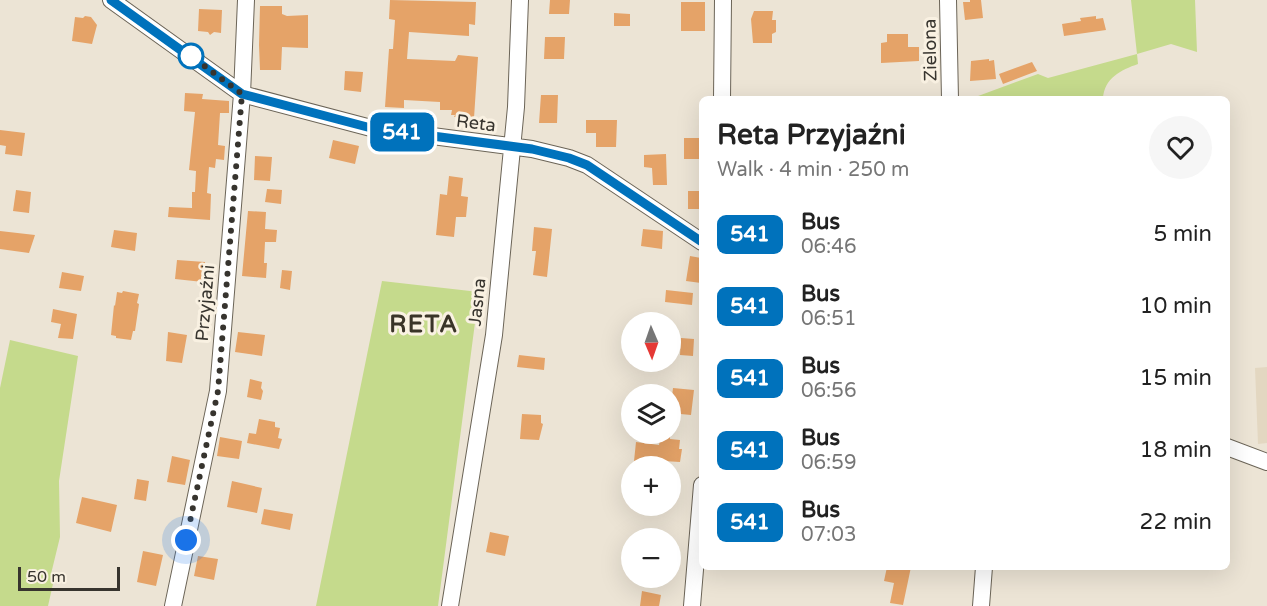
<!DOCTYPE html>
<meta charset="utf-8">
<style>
:root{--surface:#fff;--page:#f6f6f6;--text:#222;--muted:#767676}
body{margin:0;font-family:"Varela Round",sans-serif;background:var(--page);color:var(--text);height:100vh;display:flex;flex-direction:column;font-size:22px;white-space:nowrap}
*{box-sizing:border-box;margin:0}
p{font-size:20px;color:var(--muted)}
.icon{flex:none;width:33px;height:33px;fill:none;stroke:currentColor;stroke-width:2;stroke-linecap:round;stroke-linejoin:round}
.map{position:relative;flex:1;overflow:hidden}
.drawer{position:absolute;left:699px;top:96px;width:531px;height:474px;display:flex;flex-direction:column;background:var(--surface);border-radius:9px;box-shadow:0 6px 24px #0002}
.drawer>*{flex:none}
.badge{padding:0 12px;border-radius:9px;font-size:21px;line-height:39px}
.needle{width:39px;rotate:178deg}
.controls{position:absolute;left:621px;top:312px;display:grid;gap:12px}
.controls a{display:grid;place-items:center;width:60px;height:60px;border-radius:50%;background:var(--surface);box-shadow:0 6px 24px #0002;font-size:30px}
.scale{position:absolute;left:18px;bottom:15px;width:102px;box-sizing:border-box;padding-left:6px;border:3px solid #37342e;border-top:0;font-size:16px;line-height:21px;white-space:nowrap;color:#37342e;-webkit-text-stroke:4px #f9f1e2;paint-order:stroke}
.you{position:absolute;width:30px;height:30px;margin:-15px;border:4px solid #fff;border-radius:50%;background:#1a73e8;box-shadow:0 0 0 9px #1a73e833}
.map>.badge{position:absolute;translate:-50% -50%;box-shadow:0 0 0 3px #fff}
.round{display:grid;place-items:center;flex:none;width:63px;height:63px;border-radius:32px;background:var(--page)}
.head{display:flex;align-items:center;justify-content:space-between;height:102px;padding:0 18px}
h1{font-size:28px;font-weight:800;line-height:45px}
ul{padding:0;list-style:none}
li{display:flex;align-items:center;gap:18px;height:72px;padding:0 18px}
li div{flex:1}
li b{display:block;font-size:22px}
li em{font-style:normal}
li .badge{min-width:66px;font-weight:700;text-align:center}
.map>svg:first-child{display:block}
.built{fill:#e3d7c1}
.green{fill:#c5da8c}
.building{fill:#e5a368}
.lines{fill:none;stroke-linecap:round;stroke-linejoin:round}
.street-casing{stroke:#6b6457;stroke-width:18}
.street{stroke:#fff;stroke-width:16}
.line-casing{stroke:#fff;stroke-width:14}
.line{stroke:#0072bc;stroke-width:9}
.walk{stroke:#37342e;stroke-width:6;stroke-dasharray:0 10.8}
.stop-dot{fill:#fff;stroke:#0072bc;stroke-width:3}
.labels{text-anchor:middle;stroke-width:6;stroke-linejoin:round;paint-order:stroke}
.street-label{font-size:18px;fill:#37342e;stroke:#f9f1e2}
.district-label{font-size:24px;font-weight:bold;letter-spacing:1.5px;fill:#3a3428;stroke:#f9f1e2}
</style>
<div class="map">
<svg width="1267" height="606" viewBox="0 0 1267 606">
<rect width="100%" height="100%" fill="#ece4d5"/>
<path class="built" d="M 1267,367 L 1267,443 L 1258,444 L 1255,368 Z"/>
<path class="green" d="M 1131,0 L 1195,0 L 1197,52 L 1171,44 L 1137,54 L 1138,64 C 1121,70 1104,78 1103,99 L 970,99 L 1038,74 L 1048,78 L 1137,54 Z
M 382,281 L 479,292 L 438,606 L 316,606 Z
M 10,340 L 78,356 L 59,481 L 60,537 L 51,574 L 55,575 L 48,606 L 0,606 L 0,388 Z"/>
<path class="building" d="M 390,0 L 476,2 L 475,25 L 469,24 L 469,36 L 409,32 L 407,59 L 455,61 L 458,55 L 478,57 L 474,118 L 454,117 L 455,115 L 451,115 L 452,110 L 440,110 L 440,102 L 404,100 L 404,108 L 385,107 L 389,49 L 393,49 L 395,20 L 389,19 Z
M 550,0 L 570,0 L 569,14 L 549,14 Z
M 970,0 L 981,0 L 983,18 L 965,20 L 963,2 L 970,2 Z
M 681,2 L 705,2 L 705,31 L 681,31 Z
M 260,6 L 282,6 L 282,14 L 287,16 L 308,15 L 308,48 L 282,47 L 281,70 L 260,70 L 259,45 Z
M 199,9 L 222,10 L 221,33 L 214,32 L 210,35 L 208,32 L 198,31 Z
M 754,11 L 773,11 L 772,20 L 776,20 L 776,32 L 772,34 L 772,43 L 753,43 L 751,19 Z
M 614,13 L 630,14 L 630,26 L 614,26 Z
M 85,16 L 91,17 L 97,25 L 92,44 L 72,41 L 75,17 L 83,18 Z
M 1096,16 L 1096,19 L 1103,18 L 1106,30 L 1064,36 L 1062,24 L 1081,21 L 1080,18 Z
M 887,34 L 908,34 L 908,47 L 919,47 L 919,61 L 881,63 L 881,43 L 887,42 Z
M 545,37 L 565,37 L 564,59 L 544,59 Z
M 989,59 L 989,61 L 994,60 L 996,79 L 970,81 L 971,61 Z
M 1032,62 L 1037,71 L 1003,84 L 999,74 Z
M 345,71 L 363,72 L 361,92 L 344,90 Z
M 185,93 L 203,94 L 202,99 L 229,101 L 229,113 L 220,113 L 218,145 L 225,146 L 224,160 L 216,159 L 215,168 L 209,167 L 207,193 L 211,194 L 210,220 L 168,217 L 169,207 L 192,208 L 192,192 L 195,192 L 196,171 L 189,170 L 195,112 L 184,111 Z
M 541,95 L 558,95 L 557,123 L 539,123 Z
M 586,120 L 617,120 L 616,147 L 596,147 L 596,133 L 586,133 Z
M 0,130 L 25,133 L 22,156 L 5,154 L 6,146 L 0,145 Z
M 684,138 L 702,138 L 702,159 L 684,159 Z
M 333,140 L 359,146 L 355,164 L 329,158 Z
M 666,154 L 667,185 L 653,185 L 652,168 L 644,167 L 644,155 Z
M 255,156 L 272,157 L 270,181 L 254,180 Z
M 449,176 L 463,178 L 461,196 L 468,197 L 466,217 L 456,217 L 454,237 L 436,235 L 440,194 L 447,195 Z
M 267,189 L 282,190 L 281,204 L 265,202 Z
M 16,190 L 31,192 L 29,213 L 13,211 Z
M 688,191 L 702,191 L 702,209 L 688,209 Z
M 248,211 L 266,212 L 265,229 L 277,230 L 276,242 L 265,242 L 264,263 L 267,263 L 266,278 L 242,276 Z
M 534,227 L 552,229 L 547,277 L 533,275 L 536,251 L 532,251 Z
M 643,229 L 663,231 L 662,249 L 641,246 Z
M 114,230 L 137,233 L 135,251 L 111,247 Z
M 0,231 L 35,235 L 29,253 L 0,249 Z
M 690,256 L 701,258 L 701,283 L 686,281 Z
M 177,260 L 205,262 L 203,282 L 175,279 Z
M 282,270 L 292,271 L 290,290 L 280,288 Z
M 62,272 L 84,276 L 81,291 L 59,288 Z
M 666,290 L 693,293 L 692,305 L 665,302 Z
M 123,291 L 139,294 L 137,303 L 139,304 L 135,331 L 133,331 L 131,340 L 116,338 L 116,336 L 111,335 L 114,305 L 115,306 L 117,292 L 122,293 Z
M 53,309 L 77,314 L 73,339 L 58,338 L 61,324 L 51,322 Z
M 168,332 L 187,335 L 182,363 L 166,361 Z
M 238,332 L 265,335 L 262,356 L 235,352 Z
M 681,338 L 694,339 L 693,356 L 680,355 Z
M 519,355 L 545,358 L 544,370 L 517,367 Z
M 250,379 L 262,382 L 261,388 L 263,391 L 261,400 L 247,397 Z
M 673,388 L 694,390 L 691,415 L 670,413 Z
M 522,414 L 541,415 L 541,423 L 543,424 L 539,440 L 520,439 Z
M 259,419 L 275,422 L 275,427 L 280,428 L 278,438 L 282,439 L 279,449 L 247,443 L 249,433 L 256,434 Z
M 661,434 L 670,434 L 670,439 L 680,440 L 679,449 L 682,449 L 680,462 L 647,460 L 647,463 L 634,461 L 636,442 L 659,445 Z
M 220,437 L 242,441 L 239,459 L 217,456 Z
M 172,456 L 190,460 L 185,485 L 167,482 Z
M 137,479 L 149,481 L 146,501 L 134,499 Z
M 232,481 L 262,488 L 257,513 L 227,507 Z
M 82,497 L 117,505 L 111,532 L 76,523 Z
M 264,509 L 293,514 L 290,530 L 261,524 Z
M 490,532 L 509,536 L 505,556 L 486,552 Z
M 143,551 L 163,555 L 156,586 L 137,582 Z
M 198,556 L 218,559 L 214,580 L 194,576 Z
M 887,567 L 911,567 L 903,605 L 890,603 L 894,583 L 884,581 Z
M 642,591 L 661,595 L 659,606 L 640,606 Z"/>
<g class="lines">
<defs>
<path id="street" d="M 111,0 L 242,94 L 371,128 L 532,149 L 569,158 L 587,165 L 702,242
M 948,0 L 950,99
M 722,99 L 723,0
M 1227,447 L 1267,462
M 173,606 L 218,391 L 242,94 L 246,0
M 450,606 L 494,335 L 516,107 L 520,0
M 692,606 L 702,485
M 981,606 L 984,567"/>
</defs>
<use href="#street" class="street-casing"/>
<use href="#street" class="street"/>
</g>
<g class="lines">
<defs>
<path id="line" d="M 111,0 L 242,94 L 371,128 L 532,149 L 569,158 L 587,165 L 702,242"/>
</defs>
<use href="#line" class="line-casing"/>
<use href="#line" class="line"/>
<path class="walk" d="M 186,540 L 218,391 L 242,94 L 191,56"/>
</g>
<circle class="stop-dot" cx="191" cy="56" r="12"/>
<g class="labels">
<g class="street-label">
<text transform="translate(930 50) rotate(-91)" y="6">Zielona</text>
<text transform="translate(476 123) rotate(7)" y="6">Reta</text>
<text transform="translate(477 302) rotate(-84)" y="6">Jasna</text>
<text transform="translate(205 303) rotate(-85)" y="6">Przyjaźni</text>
</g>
<g class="district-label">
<text x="424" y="332">RETA</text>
</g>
</g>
</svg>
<div class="controls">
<a><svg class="needle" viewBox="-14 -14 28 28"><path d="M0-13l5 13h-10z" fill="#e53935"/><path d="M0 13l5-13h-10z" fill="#767676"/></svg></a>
<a><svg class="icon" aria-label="layers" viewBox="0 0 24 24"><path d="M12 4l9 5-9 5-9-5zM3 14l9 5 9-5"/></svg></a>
<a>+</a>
<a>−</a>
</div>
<div class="scale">50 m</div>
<div class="you" style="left:186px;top:540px"></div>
<b class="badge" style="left:402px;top:132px;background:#0072bc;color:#fff">541</b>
<section class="drawer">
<div class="head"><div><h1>Reta Przyjaźni</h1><p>Walk · 4 min · 250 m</p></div><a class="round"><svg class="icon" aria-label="heart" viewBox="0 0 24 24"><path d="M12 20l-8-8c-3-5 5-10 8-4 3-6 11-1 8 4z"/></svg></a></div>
<ul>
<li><span class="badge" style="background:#0072bc;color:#fff">541</span><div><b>Bus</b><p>06:46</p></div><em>5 min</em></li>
<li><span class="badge" style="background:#0072bc;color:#fff">541</span><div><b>Bus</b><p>06:51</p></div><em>10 min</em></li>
<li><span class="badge" style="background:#0072bc;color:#fff">541</span><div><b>Bus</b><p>06:56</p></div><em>15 min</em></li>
<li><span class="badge" style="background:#0072bc;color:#fff">541</span><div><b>Bus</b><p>06:59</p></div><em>18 min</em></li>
<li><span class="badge" style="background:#0072bc;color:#fff">541</span><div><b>Bus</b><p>07:03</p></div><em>22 min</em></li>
</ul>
</section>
</div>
